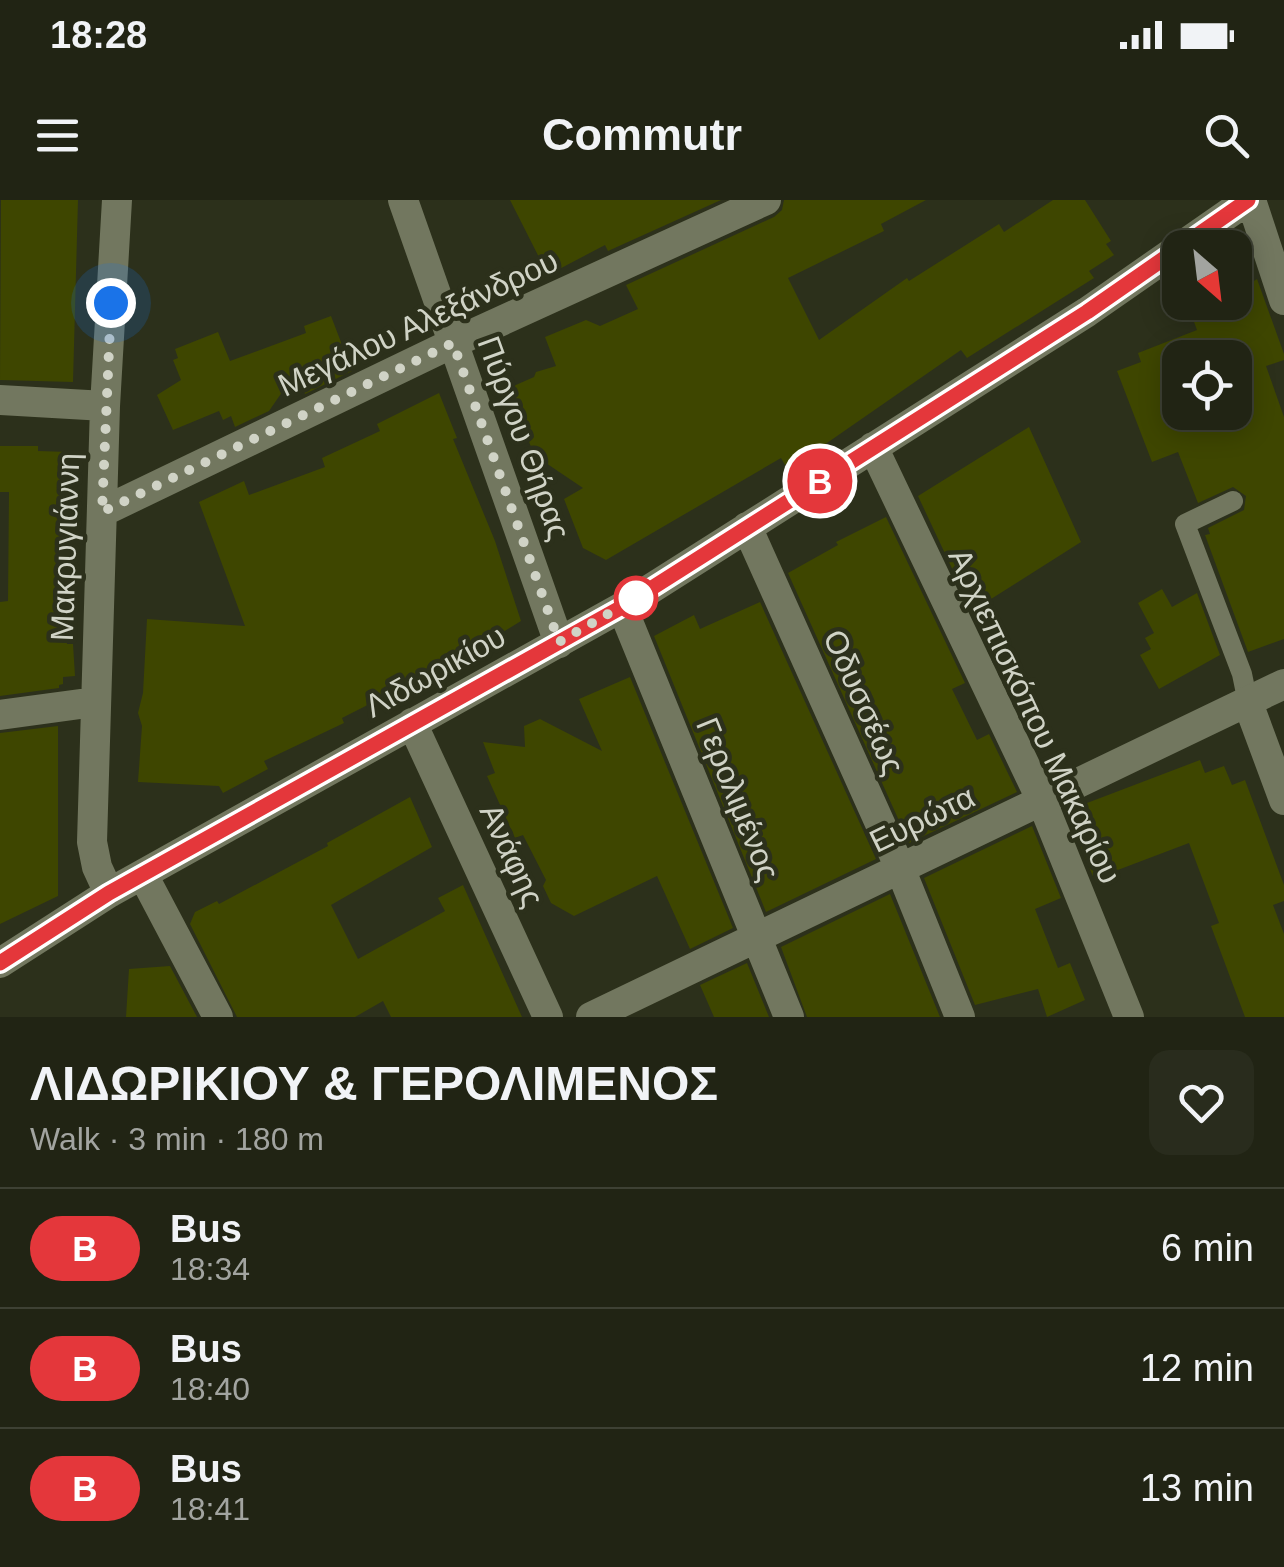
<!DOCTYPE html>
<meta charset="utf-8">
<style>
:root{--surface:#212414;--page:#292c1d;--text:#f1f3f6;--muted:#a2a4a0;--line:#3e4134}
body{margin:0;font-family:Helvetica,sans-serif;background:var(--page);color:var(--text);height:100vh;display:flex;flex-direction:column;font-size:38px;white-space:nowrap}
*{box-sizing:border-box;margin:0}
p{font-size:32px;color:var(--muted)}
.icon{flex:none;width:55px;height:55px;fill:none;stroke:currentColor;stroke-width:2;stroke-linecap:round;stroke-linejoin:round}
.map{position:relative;height:817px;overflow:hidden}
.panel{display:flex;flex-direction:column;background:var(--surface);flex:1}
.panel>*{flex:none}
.badge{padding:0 20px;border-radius:32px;font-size:35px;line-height:65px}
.needle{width:65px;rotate:152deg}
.buttons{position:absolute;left:1162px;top:30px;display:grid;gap:20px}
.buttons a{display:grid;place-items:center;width:90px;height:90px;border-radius:20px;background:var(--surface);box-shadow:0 5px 25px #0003,0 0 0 2px var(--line);font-size:50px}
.you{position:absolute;width:50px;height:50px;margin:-25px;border:8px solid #fff;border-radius:50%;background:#1a73e8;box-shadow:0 0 0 15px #1a73e833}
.map>.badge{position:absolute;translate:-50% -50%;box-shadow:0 0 0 5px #fff}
.round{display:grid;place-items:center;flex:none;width:105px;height:105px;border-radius:20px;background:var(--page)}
.overview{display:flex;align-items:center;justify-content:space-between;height:170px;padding:0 30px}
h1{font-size:48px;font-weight:600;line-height:75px}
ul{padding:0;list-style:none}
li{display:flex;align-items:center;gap:30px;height:120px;padding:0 30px;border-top:2px solid var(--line)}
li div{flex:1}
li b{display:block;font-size:38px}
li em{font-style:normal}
li .badge{min-width:110px;font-weight:700;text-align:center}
.status{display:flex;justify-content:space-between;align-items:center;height:70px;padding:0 50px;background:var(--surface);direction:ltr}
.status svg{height:28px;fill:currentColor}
header{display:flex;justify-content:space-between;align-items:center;height:130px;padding:0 30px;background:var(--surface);font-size:45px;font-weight:600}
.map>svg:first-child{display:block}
.building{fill:#3e4600;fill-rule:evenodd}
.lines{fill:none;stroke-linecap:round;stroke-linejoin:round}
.lane{stroke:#72775f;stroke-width:20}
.street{stroke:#72775f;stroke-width:30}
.line-casing{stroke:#fff;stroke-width:22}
.line{stroke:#e4373b;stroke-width:15}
.walk{stroke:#d0d3c6;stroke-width:10;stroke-dasharray:0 18}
.stop-dot{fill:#fff;stroke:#e4373b;stroke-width:5}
.labels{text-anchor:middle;stroke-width:9;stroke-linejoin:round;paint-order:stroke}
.street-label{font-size:32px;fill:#d0d3c6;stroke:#2c301b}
</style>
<div class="status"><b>18:28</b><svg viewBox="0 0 49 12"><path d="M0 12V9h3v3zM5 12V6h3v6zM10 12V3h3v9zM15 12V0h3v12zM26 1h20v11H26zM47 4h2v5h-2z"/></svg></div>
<header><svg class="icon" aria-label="menu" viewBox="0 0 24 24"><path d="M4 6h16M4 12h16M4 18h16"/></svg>Commutr<svg class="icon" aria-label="search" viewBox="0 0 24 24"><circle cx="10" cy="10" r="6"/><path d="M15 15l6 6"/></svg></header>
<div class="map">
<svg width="1284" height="817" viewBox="0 0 1284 817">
<rect width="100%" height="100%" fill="#2c301b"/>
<path class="building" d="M 1,0 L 78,0 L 73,182 L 0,180 Z
M 510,0 L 721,0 L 608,51 L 605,45 L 548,75 Z
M 784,0 L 926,0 L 881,24 L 884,31 L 788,78 L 819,140 L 907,78 L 909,81 L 999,24 L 1004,32 L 1053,0 L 1085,0 L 1111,41 L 1106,44 L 1114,55 L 1089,71 L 1094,78 L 967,158 L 961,150 L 814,252 L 812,248 L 785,265 L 781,258 L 606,360 L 583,348 L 564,299 L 583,288 L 534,255 L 509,188 L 534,177 L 536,172 L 556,166 L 545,137 L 586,120 L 600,126 L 638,109 L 626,85 L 774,17 L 782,10 Z
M 1257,79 L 1284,154 L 1284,160 L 1266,166 L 1284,217 L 1284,439 L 1248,452 L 1205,335 L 1210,334 L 1208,328 L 1244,310 L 1246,296 L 1233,287 L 1198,303 L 1178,252 L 1152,262 L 1117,171 L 1141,162 L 1138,153 L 1197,130 L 1193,119 L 1219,102 L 1235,102 L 1235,93 ZM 1180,158 L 1235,158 L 1235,212 L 1180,212 Z
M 331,116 L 352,171 L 305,194 L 296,172 L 269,211 L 235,227 L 231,216 L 223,220 L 219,211 L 173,230 L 157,195 L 181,180 L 173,160 L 178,158 L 175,149 L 218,132 L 230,161 L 306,133 L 304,126 Z
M 439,193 L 457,238 L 453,239 L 495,341 L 521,421 L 464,456 L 342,518 L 344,523 L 264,561 L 268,569 L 223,593 L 219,586 L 138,582 L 142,526 L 138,513 L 143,493 L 147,419 L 245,426 L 199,302 L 244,281 L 249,295 L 325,267 L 322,258 L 380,231 L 377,224 Z
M 1029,227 L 1081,342 L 972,411 L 918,296 Z
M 0,246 L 38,246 L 38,251 L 69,252 L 69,336 L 65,340 L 67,444 L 73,444 L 75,476 L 63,477 L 63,484 L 59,485 L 59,488 L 0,496 L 0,402 L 8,401 L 9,292 L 0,292 Z
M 886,317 L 965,483 L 952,489 L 977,540 L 989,534 L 1017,592 L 909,643 L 788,373 L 838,345 L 836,342 Z
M 1162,389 L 1172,407 L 1197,393 L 1220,455 L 1159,489 L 1140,455 L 1151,449 L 1145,438 L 1154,433 L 1138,403 Z
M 760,402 L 876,659 L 766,712 L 654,436 L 694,415 L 700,429 Z
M 630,477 L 733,728 L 690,749 L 657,676 L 574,716 L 551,703 L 543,686 L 546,680 L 523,635 L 515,638 L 487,576 L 495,573 L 483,542 L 525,547 L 524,526 L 540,519 L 602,551 L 579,499 Z
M 58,526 L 58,696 L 0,724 L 0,533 Z
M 1200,560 L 1205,573 L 1224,566 L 1232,585 L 1245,580 L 1284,685 L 1284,701 L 1273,705 L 1284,734 L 1284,817 L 1245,817 L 1211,726 L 1219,723 L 1189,643 L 1094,679 L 1066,611 Z
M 410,597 L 432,647 L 331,705 L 358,759 L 445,711 L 438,698 L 463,685 L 522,817 L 391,817 L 383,801 L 355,817 L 237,817 L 190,724 L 195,712 L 217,701 L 219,704 L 328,646 L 327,643 Z
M 1032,626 L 1061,698 L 1035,709 L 1058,768 L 1070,763 L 1085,800 L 1047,817 L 1038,789 L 975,805 L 924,678 Z
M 890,694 L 940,817 L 807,817 L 781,747 Z
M 747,763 L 769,817 L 714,817 L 700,785 Z
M 170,766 L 197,817 L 126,817 L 129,769 Z"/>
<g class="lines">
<path class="lane" d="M 1233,301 L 1185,324 L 1242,474 L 1248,503"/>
<path class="street" d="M 403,0 L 559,443
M 1251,0 L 1284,100
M 0,200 L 105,206
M 873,247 L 1041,599 L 1129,817
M 102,312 L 453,143 L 766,0
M 747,327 L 900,668 L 960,817
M 622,407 L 789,817
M 1248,503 L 1284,600
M 0,515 L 95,502
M 412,523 L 548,817
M 143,675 L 218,817
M 109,693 L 97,667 L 92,642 L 105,206 L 117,0
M 0,763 L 109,693 L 622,407 L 1087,112 L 1248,0
M 591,817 L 1284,484"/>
</g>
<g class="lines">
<defs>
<path id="line" d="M 0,763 L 109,693 L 622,407 L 1087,112 L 1248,0"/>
</defs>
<use href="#line" class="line-casing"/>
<use href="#line" class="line"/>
<path class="walk" d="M 111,103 L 102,312 L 453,143 L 559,442 L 636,398"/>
</g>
<circle class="stop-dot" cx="636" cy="398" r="20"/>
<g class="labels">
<g class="street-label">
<text transform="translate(418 123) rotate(-25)" y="11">Μεγάλου Αλεξάνδρου</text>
<text transform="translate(524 238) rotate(70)" y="11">Πύργου Θήρας</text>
<text transform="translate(65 347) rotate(-88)" y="11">Μακρυγιάννη</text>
<text transform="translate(435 471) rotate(-29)" y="11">Λιδωρικίου</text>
<text transform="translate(864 502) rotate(66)" y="11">Οδυσσέως</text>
<text transform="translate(1035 516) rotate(65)" y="11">Αρχιεπισκόπου Μακαρίου</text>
<text transform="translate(738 599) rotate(68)" y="11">Γερολιμένος</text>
<text transform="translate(922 619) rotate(-26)" y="11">Ευρώτα</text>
<text transform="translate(512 655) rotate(65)" y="11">Ανάφης</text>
</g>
</g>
</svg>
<div class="buttons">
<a><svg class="needle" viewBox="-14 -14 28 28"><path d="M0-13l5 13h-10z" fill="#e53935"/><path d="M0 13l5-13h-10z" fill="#a2a4a0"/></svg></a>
<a><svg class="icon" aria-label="locate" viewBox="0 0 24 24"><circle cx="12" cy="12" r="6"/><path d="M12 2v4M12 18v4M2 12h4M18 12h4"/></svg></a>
</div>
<div class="you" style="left:111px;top:103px"></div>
<b class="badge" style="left:820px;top:281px;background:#e4373b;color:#fff">Β</b>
</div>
<section class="panel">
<div class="overview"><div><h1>ΛΙΔΩΡΙΚΙΟΥ &amp; ΓΕΡΟΛΙΜΕΝΟΣ</h1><p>Walk · 3 min · 180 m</p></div><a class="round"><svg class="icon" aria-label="heart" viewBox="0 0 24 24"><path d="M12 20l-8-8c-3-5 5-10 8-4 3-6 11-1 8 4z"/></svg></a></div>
<ul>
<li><span class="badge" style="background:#e4373b;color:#fff">Β</span><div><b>Bus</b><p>18:34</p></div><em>6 min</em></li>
<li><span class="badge" style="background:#e4373b;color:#fff">Β</span><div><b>Bus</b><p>18:40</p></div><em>12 min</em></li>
<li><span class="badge" style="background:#e4373b;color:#fff">Β</span><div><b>Bus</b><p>18:41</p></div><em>13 min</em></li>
</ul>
</section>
